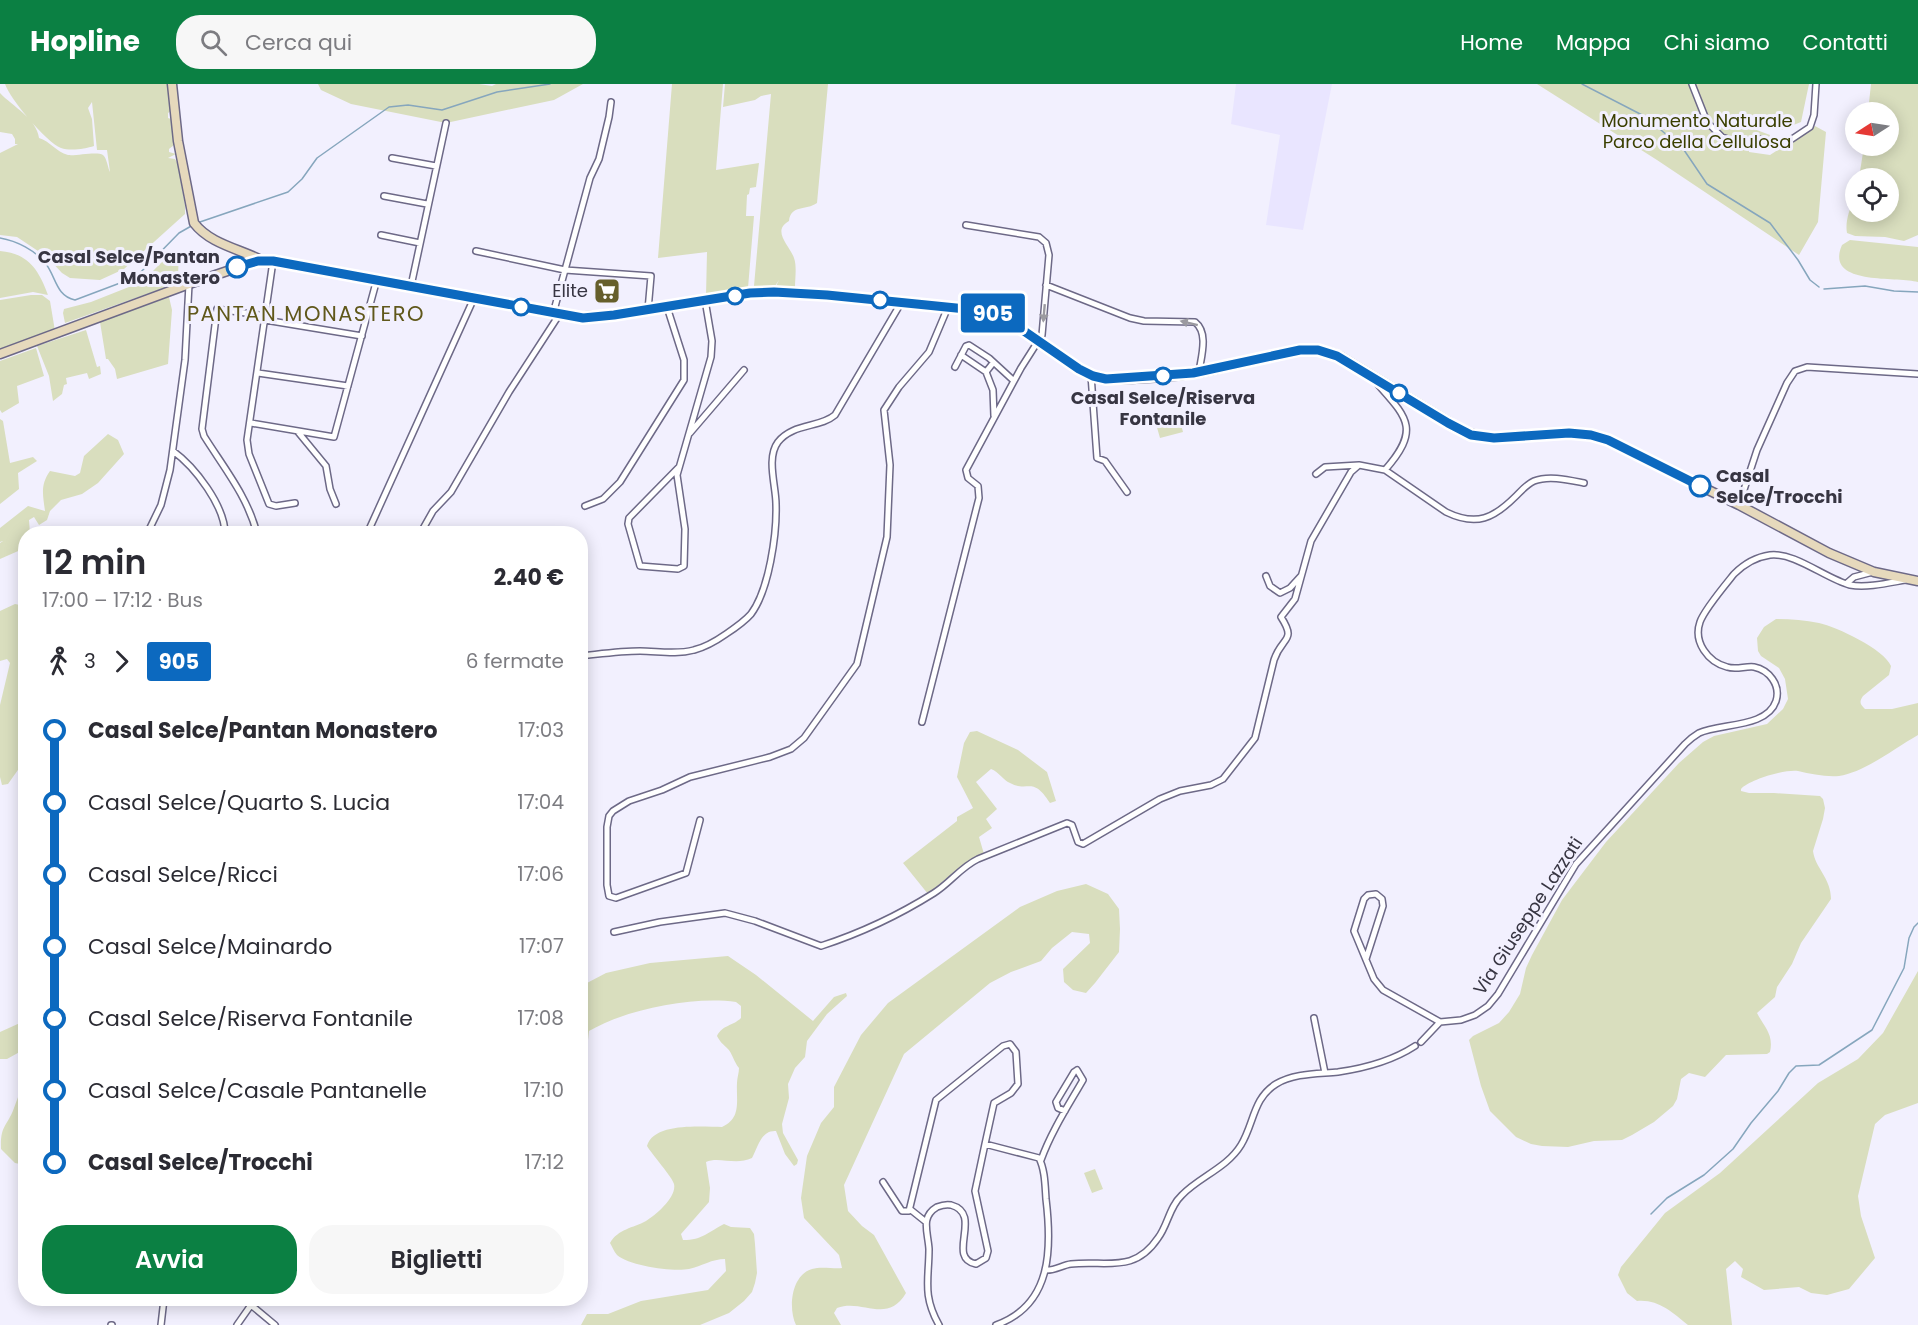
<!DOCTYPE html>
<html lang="it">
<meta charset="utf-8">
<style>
:root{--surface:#fff;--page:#f7f7f7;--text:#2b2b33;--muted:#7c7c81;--accent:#0b8043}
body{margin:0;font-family:Poppins,sans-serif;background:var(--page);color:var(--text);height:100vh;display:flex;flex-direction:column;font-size:22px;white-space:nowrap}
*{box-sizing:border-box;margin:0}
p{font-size:20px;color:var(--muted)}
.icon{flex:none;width:33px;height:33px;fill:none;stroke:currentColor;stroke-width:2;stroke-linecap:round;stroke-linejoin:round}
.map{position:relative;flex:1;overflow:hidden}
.details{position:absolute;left:18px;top:442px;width:570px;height:780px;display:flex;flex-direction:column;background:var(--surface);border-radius:24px;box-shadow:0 3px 15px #0003}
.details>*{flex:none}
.badge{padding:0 12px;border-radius:4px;font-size:21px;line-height:39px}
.needle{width:39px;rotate:258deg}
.controls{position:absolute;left:1845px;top:18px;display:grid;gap:12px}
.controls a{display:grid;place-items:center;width:54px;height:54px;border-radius:50%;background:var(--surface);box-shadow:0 3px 15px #0003;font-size:30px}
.map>.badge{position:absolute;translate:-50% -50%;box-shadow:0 0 0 3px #fff}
.legs{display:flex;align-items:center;gap:9px;height:66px;padding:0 24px;font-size:20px}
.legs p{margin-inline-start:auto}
.overview{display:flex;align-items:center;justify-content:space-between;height:102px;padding:0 24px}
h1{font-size:33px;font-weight:600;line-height:45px}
.primary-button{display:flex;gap:12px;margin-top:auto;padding:12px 24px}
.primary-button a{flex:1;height:69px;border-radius:24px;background:var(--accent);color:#fff;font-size:24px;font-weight:600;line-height:69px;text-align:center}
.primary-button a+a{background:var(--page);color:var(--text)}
ul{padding:0 24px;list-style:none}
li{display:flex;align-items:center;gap:21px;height:72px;font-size:22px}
li i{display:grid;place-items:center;width:9px;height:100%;margin:0 8px;background:currentColor}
li i::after{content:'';width:15px;height:15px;margin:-8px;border:4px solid;border-radius:50%;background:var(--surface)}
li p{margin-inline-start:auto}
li:first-child i{background:linear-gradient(#0000 50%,currentColor 0)}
li:last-child i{background:linear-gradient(currentColor 50%,#0000 0)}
header{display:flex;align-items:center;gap:36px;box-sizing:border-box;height:84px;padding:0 30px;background:var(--accent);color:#fff}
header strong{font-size:28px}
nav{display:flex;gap:33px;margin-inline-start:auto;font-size:21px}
.search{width:420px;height:54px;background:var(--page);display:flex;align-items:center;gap:15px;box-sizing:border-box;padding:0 21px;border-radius:24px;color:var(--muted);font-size:22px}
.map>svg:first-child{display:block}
.built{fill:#e9e5ff}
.green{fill:#d9debe}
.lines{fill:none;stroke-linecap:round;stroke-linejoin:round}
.stream{stroke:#86a6bd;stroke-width:1.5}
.street-casing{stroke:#6d6987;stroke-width:8}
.secondary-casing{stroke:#6d6987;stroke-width:11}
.street{stroke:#fff;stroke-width:5}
.secondary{stroke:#e6d9bc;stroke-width:8}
.oneway{fill:#9b9aa0}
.line-1-casing{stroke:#fff;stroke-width:14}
.line-1{stroke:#0c69bf;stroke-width:9}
.stop-1-dot{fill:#fff;stroke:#0c69bf;stroke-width:3}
.labels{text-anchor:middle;stroke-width:6;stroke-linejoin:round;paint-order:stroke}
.park-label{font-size:18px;fill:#3a3f01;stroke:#f2f0fe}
.stop-label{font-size:18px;font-weight:bold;fill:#373542;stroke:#f2f0fe;text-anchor:end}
.poi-label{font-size:18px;fill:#373542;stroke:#f2f0fe;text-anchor:end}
.street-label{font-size:18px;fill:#373542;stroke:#f2f0fe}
.quarter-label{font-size:21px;letter-spacing:1.5px;fill:#60581b;stroke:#f2f0fe}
</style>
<header>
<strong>Hopline</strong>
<div class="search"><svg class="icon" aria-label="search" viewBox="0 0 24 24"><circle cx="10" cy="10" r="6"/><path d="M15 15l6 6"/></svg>Cerca qui</div>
<nav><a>Home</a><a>Mappa</a><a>Chi siamo</a><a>Contatti</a></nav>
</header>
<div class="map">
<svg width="1918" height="1241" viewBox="0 0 1918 1241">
<rect width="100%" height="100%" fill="#f2f0fe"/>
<path class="built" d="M 1236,0 L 1332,0 L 1303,146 L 1266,141 L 1280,51 L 1231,40 Z"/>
<path class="green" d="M 5,0 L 168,0 L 171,27 L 168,29 L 168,34 L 171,35 L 174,61 L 169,65 L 169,68 L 176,70 L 168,74 L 175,75 L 178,80 L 185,122 L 185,130 L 124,185 L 100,196 L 70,194 L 62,189 L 47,173 L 17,153 L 0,151 L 0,69 L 18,60 L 15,60 L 15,55 L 12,50 L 0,48 L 0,9 C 12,22 37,35 39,54 C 50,57 56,68 68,71 C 77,72 97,67 103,71 C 107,74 108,85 110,88 L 107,66 L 97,66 L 92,18 L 88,24 L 92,35 L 94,62 C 85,65 70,67 61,64 C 46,58 10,15 5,0 Z
M 318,0 L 479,0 L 492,2 L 496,0 L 583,0 L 554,16 L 446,39 L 351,20 L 321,6 Z
M 672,0 L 723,0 L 716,86 L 759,79 L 756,103 L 750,104 L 749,110 L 747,111 L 746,132 L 754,132 L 748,204 L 746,205 L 706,212 L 707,168 L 658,174 Z
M 725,0 L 828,0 L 817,119 C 806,127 791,120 789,137 C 771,147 790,162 794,174 C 797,182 795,195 795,203 L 776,202 L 779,196 L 775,202 L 757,204 L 754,202 L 771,10 L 761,12 L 755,16 L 723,23 Z
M 1537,0 L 1809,0 L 1801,38 L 1781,46 L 1760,42 L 1746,42 L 1770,51 L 1767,61 L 1749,60 L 1749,68 L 1770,71 L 1815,42 L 1826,48 L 1818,138 L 1799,171 L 1657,76 Z
M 1871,0 L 1918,0 L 1918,151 L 1904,157 L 1885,153 L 1855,152 L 1847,149 C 1845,139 1849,124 1855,116 L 1856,128 L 1888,128 L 1888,94 L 1859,94 L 1864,62 L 1888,62 L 1888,28 L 1868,28 Z
M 1850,156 L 1918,163 L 1918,198 C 1896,192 1824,202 1842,161 Z
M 0,167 C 28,169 39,186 48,211 L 33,208 L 0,214 Z
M 179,168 L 178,192 L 175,200 L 65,239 L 63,229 L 64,225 L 91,218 L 139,199 C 154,190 161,173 179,168 Z
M 31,211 L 42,211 L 50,217 L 55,247 L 0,269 L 0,216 Z
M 169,213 L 172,226 L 168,280 L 117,295 L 115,285 L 108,275 L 106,275 L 100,238 Z
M 86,246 L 97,283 L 100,282 L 101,290 L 89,295 L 87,289 L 66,294 L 67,300 L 64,301 L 62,310 L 53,317 L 49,292 L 37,262 Z
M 36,264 L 44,292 L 17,302 L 19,319 L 2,329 L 0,326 L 0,277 Z
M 1179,333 L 1183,348 L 1160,354 L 1156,340 Z
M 0,335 L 3,337 L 10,379 L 33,373 L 37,377 L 18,389 L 19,405 L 0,420 Z
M 108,350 L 118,356 L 124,370 L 98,399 L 82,410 L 61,416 L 50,427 L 47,436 L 39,441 L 34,433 L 29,436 L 30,450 L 26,450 L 25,464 L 0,475 L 0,459 L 3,457 L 0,458 L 0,444 L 28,422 L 45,427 C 43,411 40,401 50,387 L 75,392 L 80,389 L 84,372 Z
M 15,520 L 25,522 L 25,663 L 20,683 L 8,700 L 2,701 L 0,693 L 0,621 L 10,579 L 7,575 L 0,577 L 0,527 Z
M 1776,535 C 1790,535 1805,536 1819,539 C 1837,543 1884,565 1891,582 L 1889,591 L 1863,612 C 1859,618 1860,620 1865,625 L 1892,625 L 1918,619 L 1918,651 C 1895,664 1865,688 1839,692 C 1825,693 1811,690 1798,687 C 1785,685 1749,696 1741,705 L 1741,707 L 1749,709 L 1774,709 L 1820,712 L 1823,715 L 1825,724 L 1823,735 L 1813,767 C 1815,784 1831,794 1831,815 L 1801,859 L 1792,880 L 1777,903 L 1775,913 L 1757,929 C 1764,943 1774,950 1770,968 L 1767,970 L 1726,971 L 1705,993 L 1689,989 L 1681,995 L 1677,1015 L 1673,1022 L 1654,1038 L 1632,1051 L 1622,1056 L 1594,1057 L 1568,1063 L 1542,1062 L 1531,1060 L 1516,1053 L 1490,1027 L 1481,1002 L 1469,956 L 1473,952 L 1499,939 L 1509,928 L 1520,910 L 1526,884 L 1532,871 L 1562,816 L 1606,758 L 1679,679 L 1703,658 L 1714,652 L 1767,640 L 1783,625 L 1788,615 L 1785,595 L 1779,584 L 1761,572 L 1758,567 L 1757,554 L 1764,543 Z
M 977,647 L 1018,666 L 1047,688 L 1056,717 L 1050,719 C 1032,691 1029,709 1010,699 C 1003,696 999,688 991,685 L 976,698 L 997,725 L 986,735 L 992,744 L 979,753 L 984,770 L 961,782 L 928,810 L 903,779 L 957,737 L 957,733 L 973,724 L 957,693 L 964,659 L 970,648 Z
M 1086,800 L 1108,810 L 1119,825 L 1120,845 L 1119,868 L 1095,899 L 1086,909 L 1073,906 L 1064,898 L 1063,885 L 1090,859 L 1089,850 L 1072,848 L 1052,864 L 1041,877 L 1011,888 L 990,899 L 904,970 L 844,1101 L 848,1127 L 862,1142 L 874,1151 L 906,1209 C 887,1241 862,1214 837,1224 L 834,1229 L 841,1241 L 796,1241 C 788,1225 791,1191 812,1185 C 821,1182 833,1185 842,1184 L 839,1171 L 804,1134 L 801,1114 L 807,1072 L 821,1039 L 834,1023 L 834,1003 L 861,951 L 888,919 L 1020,823 L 1057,807 Z
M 728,872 L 756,891 L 813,937 L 834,913 L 846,909 L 847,912 L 827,930 L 807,957 L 805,973 L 795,984 L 788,1000 L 789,1014 L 782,1040 L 783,1049 L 798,1076 L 797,1080 L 794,1082 L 785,1070 L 776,1047 C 761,1046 758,1063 752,1074 C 735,1082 719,1072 706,1078 L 710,1104 L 709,1118 L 681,1150 L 683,1156 C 703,1156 708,1148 724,1140 L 731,1143 L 750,1144 L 754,1150 L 755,1160 L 757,1189 L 755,1199 L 752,1208 L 744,1217 L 729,1229 L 700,1241 L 581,1241 L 587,1230 L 608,1230 L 641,1217 L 708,1206 L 726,1187 L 725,1175 C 712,1175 702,1182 689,1185 C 673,1188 630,1182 617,1171 C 614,1168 612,1162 610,1159 C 618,1145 633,1144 646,1137 C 656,1131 677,1113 674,1100 C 673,1094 651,1069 647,1062 C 654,1038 702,1043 722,1043 C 742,1034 736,1016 737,999 C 737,994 739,989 739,984 C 734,978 732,969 728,965 C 723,960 720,958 717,952 C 722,941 733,942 741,934 L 741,922 L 736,918 C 693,912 627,925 589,947 L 587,965 L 581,973 L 581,908 L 587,899 L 606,889 L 650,879 Z
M 1918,887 L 1918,1019 L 1885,1031 L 1875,1040 L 1858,1112 L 1861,1132 L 1875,1174 L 1849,1205 L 1827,1211 L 1811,1209 L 1799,1203 L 1764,1206 L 1741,1193 L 1743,1185 L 1735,1177 L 1726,1185 L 1732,1241 L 1688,1241 C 1672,1228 1658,1215 1637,1217 L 1627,1209 L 1618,1191 L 1621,1183 L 1665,1129 L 1720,1089 L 1818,999 L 1858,975 L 1883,949 Z
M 25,933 L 25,965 L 7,975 L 0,975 L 0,948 L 20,939 Z
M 25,996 L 26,1081 L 25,1081 L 15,1079 L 1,1065 C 0,1041 7,1043 14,1024 C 18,1014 20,1006 25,996 Z
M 1095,1085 L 1103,1105 L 1092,1109 L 1084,1089 Z"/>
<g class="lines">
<path class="stream" d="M 1582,0 L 1646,33 L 1684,66 L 1707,100 L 1770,139 L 1798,176 L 1810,196 L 1819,203
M 197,139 L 288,108 L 302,95 L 317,74 L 389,23 L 408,21 L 442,26 L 497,8 L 550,0
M 0,154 C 17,157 35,166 46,180 C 56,193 56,212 75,216 L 136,193 L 179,149 L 193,141
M 1824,205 L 1865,202 L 1894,207 L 1918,208
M 1651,1130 L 1667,1114 L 1704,1091 L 1733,1065 L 1751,1039 L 1778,1007 L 1789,989 L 1796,982 L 1819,981 L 1872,946 L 1904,884 L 1909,854 L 1914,843 L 1918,839"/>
<defs>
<path id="street" d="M 1692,0 L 1707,38 L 1722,53 L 1736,58 L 1758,55 L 1779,59 L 1792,55 L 1810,43 L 1814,31 L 1816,0
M 392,74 L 436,82
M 384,112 L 427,120
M 381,151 L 420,159
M 476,167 L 565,186 L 651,192 L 648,226
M 273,177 L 247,356 L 249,370 L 269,420 L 276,422 L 295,419
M 1046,201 L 1130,234 L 1144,237 L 1195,238 C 1209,249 1201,273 1199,288
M 411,202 L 446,39
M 553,230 L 590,94 L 599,75 L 609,33 L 611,18
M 265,236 L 362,252
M 961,271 L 986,288
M 993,279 L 986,288 L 993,306 L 994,332
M 955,283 L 966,262 L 969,261 L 989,274 L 1014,297
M 258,289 L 348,302
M 1091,291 L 1097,374 L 1105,377 L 1127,408
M 251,339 L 334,353 L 377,195
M 298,348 L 326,382 L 330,405 L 336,420
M 690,349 L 744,286
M 173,367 C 195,383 225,422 225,450
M 679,383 L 629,434 L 628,440 L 640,482 L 678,485 L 684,482 L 685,445 L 677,391 L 711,273 L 712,257 L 705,216
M 1385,386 L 1446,428 C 1477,443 1494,434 1516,412 C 1522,406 1527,400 1534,397 C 1549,391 1569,396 1584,399
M 1316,390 L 1325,383 L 1359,381
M 1739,421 L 1757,366 L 1787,299 L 1795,287 L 1807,283 L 1918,290
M 585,422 L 603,415 L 620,398 L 684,296 L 684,276 L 667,223
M 147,450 L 161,421 L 170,386 L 185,276 L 189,200
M 257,450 C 248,413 224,384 204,352 L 202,345 L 217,225 L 266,232
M 367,450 L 474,214
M 420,450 L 433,427 L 451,408 L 509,308 L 559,231
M 1266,492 L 1270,502 L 1280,509 L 1290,504 L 1301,492
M 1847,499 L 1854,493 L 1873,488
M 580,572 C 600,570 620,567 640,567 C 657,567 676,571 694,566 C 706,563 716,557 726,550 C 735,544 744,538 751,530 C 769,506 777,450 776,420 C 776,402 766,374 778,358 C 793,339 820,344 835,331 L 901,219
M 922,638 L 979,414 L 978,402 L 968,394 L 966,386 L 1021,284 L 1042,251 L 1049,171 L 1046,159 L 1039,153 L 966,141
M 700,736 L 686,789 L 616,814 L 609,812 L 607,801 L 607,743 L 609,732 L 613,727 L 629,717 L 662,706 L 690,693 L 770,673 L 791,665 L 804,654 L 857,580 L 887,453 L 890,381 L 884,326 L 899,303 L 929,268 L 948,223
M 614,848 L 660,838 L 725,829 L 755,837 L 821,862 C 861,849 899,831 934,809 C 950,799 961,783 978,775 L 1067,739 L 1072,741 L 1078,758 L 1083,760 L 1160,715 L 1180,707 L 1211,701 L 1223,695 L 1255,654 L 1274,576 C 1282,552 1297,558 1281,533 L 1295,515 L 1311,457 L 1351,388 L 1359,381 L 1385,386 C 1423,343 1405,332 1373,295
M 1366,875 L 1383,822 L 1382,815 L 1376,810 L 1368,811 L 1364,815 L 1354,847 L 1374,895 L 1383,906 L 1440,938 L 1461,936 L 1475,931 L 1488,922 L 1498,910 L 1576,780 L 1685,660 C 1689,656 1694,652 1699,649 C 1721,639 1767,644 1776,617 C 1781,601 1769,586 1754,583 C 1745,582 1736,586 1727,583 C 1708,578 1693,558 1700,538 C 1704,526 1726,500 1734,490 C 1744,480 1756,473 1770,471 C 1795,468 1826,495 1850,501 C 1867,504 1888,499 1905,496
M 1314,934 L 1325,989
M 1421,958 L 1440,938
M 1041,1076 C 1051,1048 1068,1022 1083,996 L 1077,986 L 1074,988 L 1056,1018 L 1058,1024 L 1065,1027
M 883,1098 L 902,1127 L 909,1127 L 936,1016 L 1003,962 L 1010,960 L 1016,968 L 1018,1000 L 1011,1009 L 994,1019 L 985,1060
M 911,1126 L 926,1138
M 1045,1186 C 1055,1187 1062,1181 1071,1180 C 1106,1176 1134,1190 1158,1154 C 1168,1141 1169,1123 1182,1111 C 1199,1093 1227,1084 1241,1061 C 1254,1040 1253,1014 1276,1000 C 1294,989 1318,990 1338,988 C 1366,984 1392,977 1415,962
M 251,1215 L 251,1221 L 275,1241
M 111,1241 L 112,1241
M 161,1241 L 164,1215
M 237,1241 L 251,1221
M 939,1241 C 922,1211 929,1195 929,1165 C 928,1148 920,1133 937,1123 C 942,1121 946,1120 951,1121 C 984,1130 945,1174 976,1180 L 986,1174 L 988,1167 L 975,1107 L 985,1060 L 1039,1074 C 1045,1086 1045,1101 1046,1115 C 1052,1165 1052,1221 996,1241"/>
<path id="secondary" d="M 172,0 L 178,57 L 194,139 C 210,160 240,165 261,176
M 0,270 L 189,200 L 251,179 L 267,176 L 575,233 L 614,231 L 750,209 L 774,208 L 827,211 L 976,226 L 993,229 L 1008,236 L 1082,287 L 1094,293 L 1106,295 C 1137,295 1172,293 1202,288 C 1243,281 1304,254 1341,273 L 1465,348 L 1490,354 L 1573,349 L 1600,353 L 1739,421 L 1829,469 L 1874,488 L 1918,497"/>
</defs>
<use href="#street" class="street-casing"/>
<use href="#secondary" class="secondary-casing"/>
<use href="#street" class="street"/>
<use href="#secondary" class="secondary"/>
</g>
<defs><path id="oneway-solid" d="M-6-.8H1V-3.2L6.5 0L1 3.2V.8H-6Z" transform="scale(1.5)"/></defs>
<g class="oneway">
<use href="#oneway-solid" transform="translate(1044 229) rotate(95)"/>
<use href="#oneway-solid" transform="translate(1189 239) rotate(-166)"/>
</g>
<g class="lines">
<defs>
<path id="line-1" d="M 237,183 L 258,177 L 273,177 L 583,234 L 614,231 L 750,209 L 774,208 L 827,211 L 976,226 L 1005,234 L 1079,285 L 1093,292 L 1106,295 L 1193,289 L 1300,266 L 1318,266 L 1337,272 L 1448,339 L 1471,351 L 1494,354 L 1569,349 L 1591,351 L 1608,356 L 1700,402"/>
</defs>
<use href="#line-1" class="line-1-casing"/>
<use href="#line-1" class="line-1"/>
</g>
<defs>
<symbol id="supermarket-square" viewBox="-11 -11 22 22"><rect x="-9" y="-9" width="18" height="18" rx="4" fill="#665f2b" stroke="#f2f0fe"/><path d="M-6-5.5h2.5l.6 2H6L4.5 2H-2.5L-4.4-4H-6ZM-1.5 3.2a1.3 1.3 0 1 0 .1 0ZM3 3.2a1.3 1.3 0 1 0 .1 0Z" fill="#fff"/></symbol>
</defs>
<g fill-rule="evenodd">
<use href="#supermarket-square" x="592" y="192" width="30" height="30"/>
</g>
<g class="stop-1-dot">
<circle cx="237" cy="183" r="10"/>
<circle cx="735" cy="212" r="8"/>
<circle cx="880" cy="216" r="8"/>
<circle cx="521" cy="223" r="8"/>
<circle cx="1163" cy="292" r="8"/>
<circle cx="1399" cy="309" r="8"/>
<circle cx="1700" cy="402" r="10"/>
</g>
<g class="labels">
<g class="park-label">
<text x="1697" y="43">Monumento Naturale<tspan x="1697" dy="21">Parco della Cellulosa</tspan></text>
</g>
<g class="stop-label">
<text x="220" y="179">Casal Selce/Pantan<tspan x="220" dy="21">Monastero</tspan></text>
<text x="1163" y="320" text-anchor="middle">Casal Selce/Riserva<tspan x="1163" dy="21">Fontanile</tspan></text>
<text x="1716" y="398" text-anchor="start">Casal<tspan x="1716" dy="21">Selce/Trocchi</tspan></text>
</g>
<g class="poi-label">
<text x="588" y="213">Elite</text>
</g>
<g class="street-label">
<text transform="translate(1528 832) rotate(-57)" y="6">Via Giuseppe Lazzati</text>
</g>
<g class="quarter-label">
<text x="306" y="237">PANTAN MONASTERO</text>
</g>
</g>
</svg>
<div class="controls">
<a><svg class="needle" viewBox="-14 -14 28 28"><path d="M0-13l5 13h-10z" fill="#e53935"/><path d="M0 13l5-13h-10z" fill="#7c7c81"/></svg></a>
<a><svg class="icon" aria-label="locate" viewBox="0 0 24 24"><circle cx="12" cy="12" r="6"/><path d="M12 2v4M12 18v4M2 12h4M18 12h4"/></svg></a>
</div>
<b class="badge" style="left:993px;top:229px;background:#0c69bf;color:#fff">905</b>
<section class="details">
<div class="overview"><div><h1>12 min</h1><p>17:00 – 17:12 · Bus</p></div><b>2.40 €</b></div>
<div class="legs"><svg class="icon" aria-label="walk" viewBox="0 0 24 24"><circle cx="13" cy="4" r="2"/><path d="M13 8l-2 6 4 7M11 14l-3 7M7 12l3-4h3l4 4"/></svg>3<svg class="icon" aria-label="forward" viewBox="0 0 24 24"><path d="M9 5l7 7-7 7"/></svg><b class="badge" style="background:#0c69bf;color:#fff">905</b><p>6 fermate</p></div>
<ul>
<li><i style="color:#0c69bf"></i><b>Casal Selce/Pantan Monastero</b><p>17:03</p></li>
<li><i style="color:#0c69bf"></i><span>Casal Selce/Quarto S. Lucia</span><p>17:04</p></li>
<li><i style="color:#0c69bf"></i><span>Casal Selce/Ricci</span><p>17:06</p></li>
<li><i style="color:#0c69bf"></i><span>Casal Selce/Mainardo</span><p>17:07</p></li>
<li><i style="color:#0c69bf"></i><span>Casal Selce/Riserva Fontanile</span><p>17:08</p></li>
<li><i style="color:#0c69bf"></i><span>Casal Selce/Casale Pantanelle</span><p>17:10</p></li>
<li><i style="color:#0c69bf"></i><b>Casal Selce/Trocchi</b><p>17:12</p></li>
</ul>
<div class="primary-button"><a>Avvia</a><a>Biglietti</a></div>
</section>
</div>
